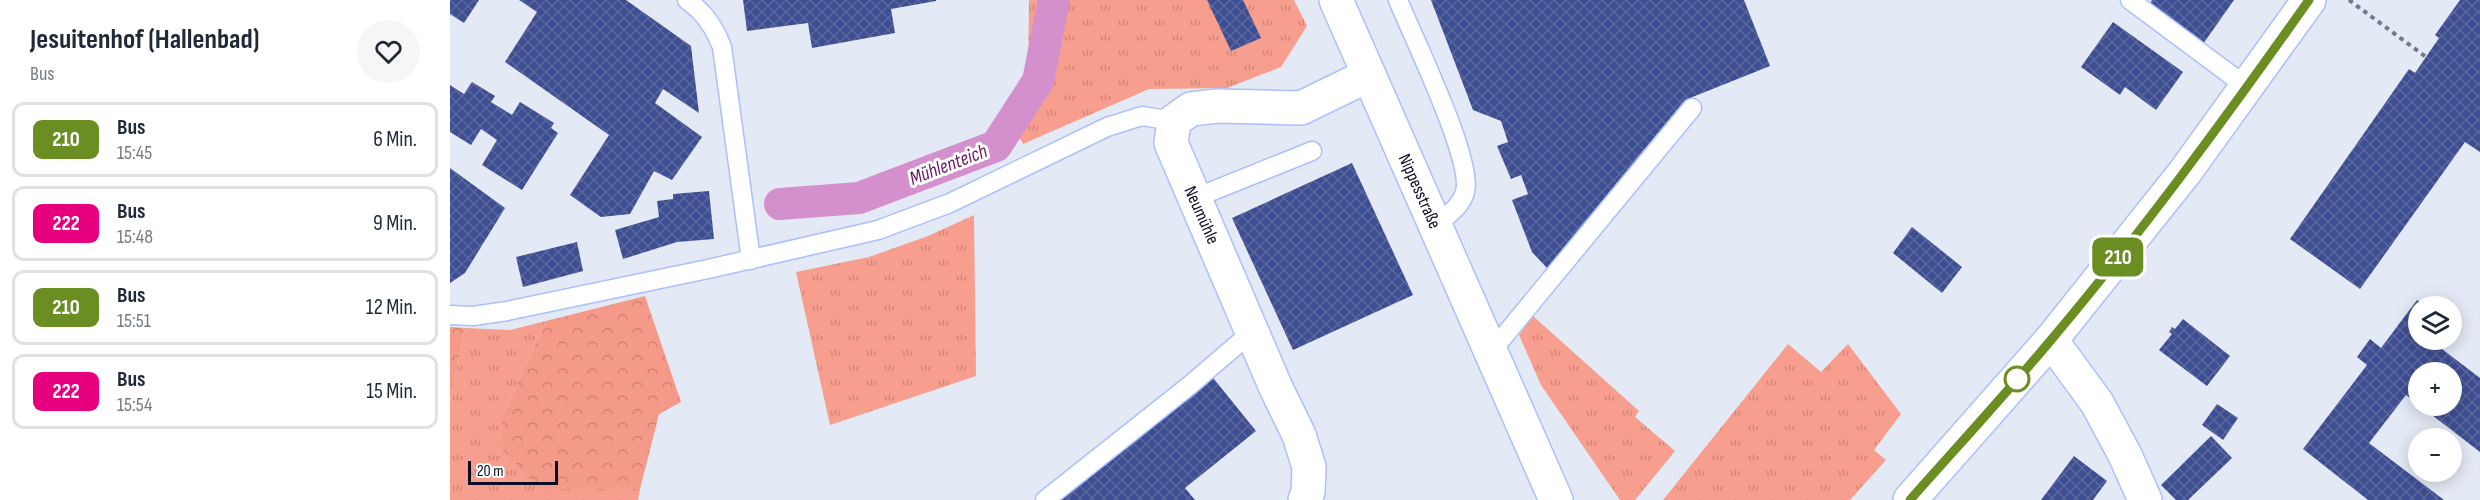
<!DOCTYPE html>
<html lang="de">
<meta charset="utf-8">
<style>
:root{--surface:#fff;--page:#f6f6f7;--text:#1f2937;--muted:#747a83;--line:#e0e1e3}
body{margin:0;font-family:"Sofia Sans Condensed",sans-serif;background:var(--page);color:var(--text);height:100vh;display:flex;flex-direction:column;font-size:22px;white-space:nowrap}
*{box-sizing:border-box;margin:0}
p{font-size:20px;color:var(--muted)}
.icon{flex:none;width:33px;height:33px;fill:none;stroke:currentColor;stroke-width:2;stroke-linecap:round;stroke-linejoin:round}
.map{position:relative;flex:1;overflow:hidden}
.drawer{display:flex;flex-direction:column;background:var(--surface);width:450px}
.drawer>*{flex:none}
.badge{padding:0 12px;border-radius:9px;font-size:21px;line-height:39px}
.tools{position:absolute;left:1958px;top:296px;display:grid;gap:12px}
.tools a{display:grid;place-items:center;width:54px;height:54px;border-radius:50%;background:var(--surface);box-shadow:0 3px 15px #0003;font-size:30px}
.scale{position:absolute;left:18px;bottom:15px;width:90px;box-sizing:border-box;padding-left:6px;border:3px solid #090e24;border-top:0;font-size:16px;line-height:21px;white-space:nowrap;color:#090e24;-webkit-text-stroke:4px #fff;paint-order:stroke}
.map>.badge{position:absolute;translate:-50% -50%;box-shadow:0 0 0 3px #fff}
.round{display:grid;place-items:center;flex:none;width:63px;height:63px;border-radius:32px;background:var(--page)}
.head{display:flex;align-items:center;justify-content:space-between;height:102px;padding:0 30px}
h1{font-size:28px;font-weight:700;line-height:45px}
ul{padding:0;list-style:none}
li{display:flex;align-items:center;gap:18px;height:75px;margin:0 12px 9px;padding:0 18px;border:3px solid var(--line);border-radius:12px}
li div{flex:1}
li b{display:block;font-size:22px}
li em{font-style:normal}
li .badge{min-width:66px;font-weight:700;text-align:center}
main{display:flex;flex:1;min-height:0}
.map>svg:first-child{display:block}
.grass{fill:url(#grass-tufts)}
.forest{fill:url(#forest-crowns)}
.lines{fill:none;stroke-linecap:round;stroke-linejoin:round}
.canal{stroke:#d490cc;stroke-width:32}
.building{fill:url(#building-cross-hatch)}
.lane-casing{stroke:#acbffe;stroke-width:21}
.street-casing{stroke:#acbffe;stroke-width:36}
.secondary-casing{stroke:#acbffe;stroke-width:36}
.path{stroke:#73788a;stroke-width:4;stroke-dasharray:4.5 4.5;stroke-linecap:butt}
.lane{stroke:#fff;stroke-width:18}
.street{stroke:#fff;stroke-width:33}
.secondary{stroke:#fff;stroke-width:33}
.line-casing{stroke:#fff;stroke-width:14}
.line{stroke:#6b8e23;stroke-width:9}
.stop-dot{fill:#fff;stroke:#6b8e23;stroke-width:3}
.labels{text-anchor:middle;stroke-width:6;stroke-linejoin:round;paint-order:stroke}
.street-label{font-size:18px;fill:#090e24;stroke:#fff}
.water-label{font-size:20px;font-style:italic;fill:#681863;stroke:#fff}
</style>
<main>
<section class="drawer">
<div class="head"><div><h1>Jesuitenhof (Hallenbad)</h1><p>Bus</p></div><a class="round"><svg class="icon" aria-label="heart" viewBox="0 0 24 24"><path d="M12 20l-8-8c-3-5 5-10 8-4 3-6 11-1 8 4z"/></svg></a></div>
<ul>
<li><span class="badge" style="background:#6b8e23;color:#fff">210</span><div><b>Bus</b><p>15:45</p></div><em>6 Min.</em></li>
<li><span class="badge" style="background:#e6007e;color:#fff">222</span><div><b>Bus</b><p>15:48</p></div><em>9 Min.</em></li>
<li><span class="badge" style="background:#6b8e23;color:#fff">210</span><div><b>Bus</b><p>15:51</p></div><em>12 Min.</em></li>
<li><span class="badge" style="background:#e6007e;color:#fff">222</span><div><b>Bus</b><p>15:54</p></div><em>15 Min.</em></li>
</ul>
</section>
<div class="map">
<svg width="2030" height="500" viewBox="0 0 2030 500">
<defs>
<pattern id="grass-tufts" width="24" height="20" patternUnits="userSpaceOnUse" patternTransform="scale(1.5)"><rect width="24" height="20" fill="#f79e8e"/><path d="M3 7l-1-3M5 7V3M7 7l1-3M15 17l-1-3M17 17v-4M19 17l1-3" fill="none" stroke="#d2877a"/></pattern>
<pattern id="forest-crowns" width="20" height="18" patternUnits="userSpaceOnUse" patternTransform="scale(1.5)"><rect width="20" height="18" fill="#f59989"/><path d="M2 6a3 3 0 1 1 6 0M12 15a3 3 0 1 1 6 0" fill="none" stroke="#d18376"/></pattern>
<pattern id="building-cross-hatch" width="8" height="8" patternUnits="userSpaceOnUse" patternTransform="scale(1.5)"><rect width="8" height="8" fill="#3d4e92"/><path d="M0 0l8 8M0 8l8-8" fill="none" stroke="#5b689d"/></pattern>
</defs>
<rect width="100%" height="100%" fill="#e4e9f6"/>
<path class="grass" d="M 579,0 L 844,0 L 857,26 L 831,67 L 777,88 L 699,89 L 573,144 L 562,123 L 578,88 Z
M 524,215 L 526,376 L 380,425 L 346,272 L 419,257 L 478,236 Z
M 1083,316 L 1189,411 L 1185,417 L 1225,451 L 1185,500 L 1170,500 L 1091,385 L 1069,335 Z
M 96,321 L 52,417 L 89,489 L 190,489 L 188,500 L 0,500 L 0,401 L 15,328 L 60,330 Z
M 1338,344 L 1371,372 L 1398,344 L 1451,414 L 1424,450 L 1436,460 L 1400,500 L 1213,500 Z"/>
<path class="forest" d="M 195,296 L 231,402 L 209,414 L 190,489 L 89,489 L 53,450 L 52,417 L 96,321 Z
M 0,327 L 15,328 L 0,401 Z"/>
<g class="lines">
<path class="canal" d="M 330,204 L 409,198 L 546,146 L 588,81 L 604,0"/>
</g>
<path class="building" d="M 0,0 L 29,0 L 14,23 L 0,14 Z
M 69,0 L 176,0 L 241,46 L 249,113 L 213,89 L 205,103 L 252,137 L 222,180 L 204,171 L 180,214 L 151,217 L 120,195 L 159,135 L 55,62 L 87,12 Z
M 293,0 L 486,0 L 486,1 L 441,9 L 445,33 L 362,48 L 358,23 L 297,31 Z
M 757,0 L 793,0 L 811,38 L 781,51 Z
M 981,0 L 1294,0 L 1320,66 L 1235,100 L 1097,268 L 1082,252 L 1062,200 L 1078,194 L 1071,175 L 1061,179 L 1047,146 L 1058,142 L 1051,121 L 1023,110 Z
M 1702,0 L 1784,0 L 1753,44 L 1699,5 Z
M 2010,0 L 2030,0 L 2030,152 L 2015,142 L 1910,289 L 1840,239 L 1959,69 L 1965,73 L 1989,38 L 1985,35 Z
M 1663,22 L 1733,72 L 1706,110 L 1675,87 L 1670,95 L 1631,67 Z
M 22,82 L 45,96 L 41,102 L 62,115 L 70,102 L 104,123 L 101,128 L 108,133 L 72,190 L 32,165 L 47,140 L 31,129 L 21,145 L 0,132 L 0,85 L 14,94 Z
M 902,163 L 963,295 L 843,350 L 782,218 Z
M 0,168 L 55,208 L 15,273 L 0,283 Z
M 259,191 L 264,239 L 227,242 L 173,259 L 165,230 L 209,217 L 207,201 L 223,199 L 223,194 Z
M 1462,227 L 1512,267 L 1492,293 L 1443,253 Z
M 127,242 L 133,271 L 73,287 L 66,257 Z
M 1967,300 L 1976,306 L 1968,306 L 1968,339 L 1999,339 L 1992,349 L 2030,378 L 2030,452 L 1969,405 L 2001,405 L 2001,372 L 1968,372 L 1968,404 L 1956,395 L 1919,443 L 1994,500 L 1918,500 L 1853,449 L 1917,365 L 1907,357 L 1920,339 L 1931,348 Z
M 1733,319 L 1780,356 L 1757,386 L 1709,350 L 1722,334 L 1719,332 L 1722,327 L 1725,329 Z
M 760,374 L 806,431 L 735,488 L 745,500 L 604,500 Z
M 1767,404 L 1788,418 L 1773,440 L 1752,425 Z
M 1761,436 L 1782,458 L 1738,500 L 1726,500 L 1711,485 Z
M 1624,456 L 1657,481 L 1643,500 L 1591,500 Z"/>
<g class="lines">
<defs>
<path id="lane" d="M 237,0 C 255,13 264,27 272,47 L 301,260
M 948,0 C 962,35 1024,161 1015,192 C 1011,207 996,216 985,226
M 1680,0 L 1797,87
M 745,198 L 862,151
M 0,315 L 23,316 L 57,311 L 258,269 L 428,230 L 500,203 L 657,127 L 692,116 L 724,121
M 1040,353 L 1242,108
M 595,500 L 740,385 L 803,331"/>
<path id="street" d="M 1601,340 L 1647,403 L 1675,455 L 1695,500
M 855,500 L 858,492 L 859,467 L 849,435 L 826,388 L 721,143 L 724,121 L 741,109 L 767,106 L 851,108 L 919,75"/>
<path id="secondary" d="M 886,0 L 1106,500
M 1460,500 L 1601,340 L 1735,172 L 1859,0"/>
</defs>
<use href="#lane" class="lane-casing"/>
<use href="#street" class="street-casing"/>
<use href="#secondary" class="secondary-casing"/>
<path class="path" d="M 1899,0 L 1976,57"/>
<use href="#lane" class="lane"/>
<use href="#street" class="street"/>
<use href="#secondary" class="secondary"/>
</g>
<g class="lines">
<defs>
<path id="line" d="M 1460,500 C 1507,447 1555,395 1601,340 C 1693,231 1777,116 1859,0"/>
</defs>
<use href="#line" class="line-casing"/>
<use href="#line" class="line"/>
</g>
<circle class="stop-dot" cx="1567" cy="379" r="12"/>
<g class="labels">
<g class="street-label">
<text transform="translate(970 191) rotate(66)" y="6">Nippesstraße</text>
<text transform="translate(752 215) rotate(66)" y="6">Neumühle</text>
</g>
<g class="water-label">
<text transform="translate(498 164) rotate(-21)" y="7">Mühlenteich</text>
</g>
</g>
</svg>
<div class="tools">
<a><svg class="icon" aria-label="layers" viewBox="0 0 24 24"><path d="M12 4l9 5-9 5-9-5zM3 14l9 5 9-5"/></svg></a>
<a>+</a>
<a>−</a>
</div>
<div class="scale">20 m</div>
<b class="badge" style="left:1668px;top:257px;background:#6b8e23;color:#fff">210</b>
</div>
</main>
